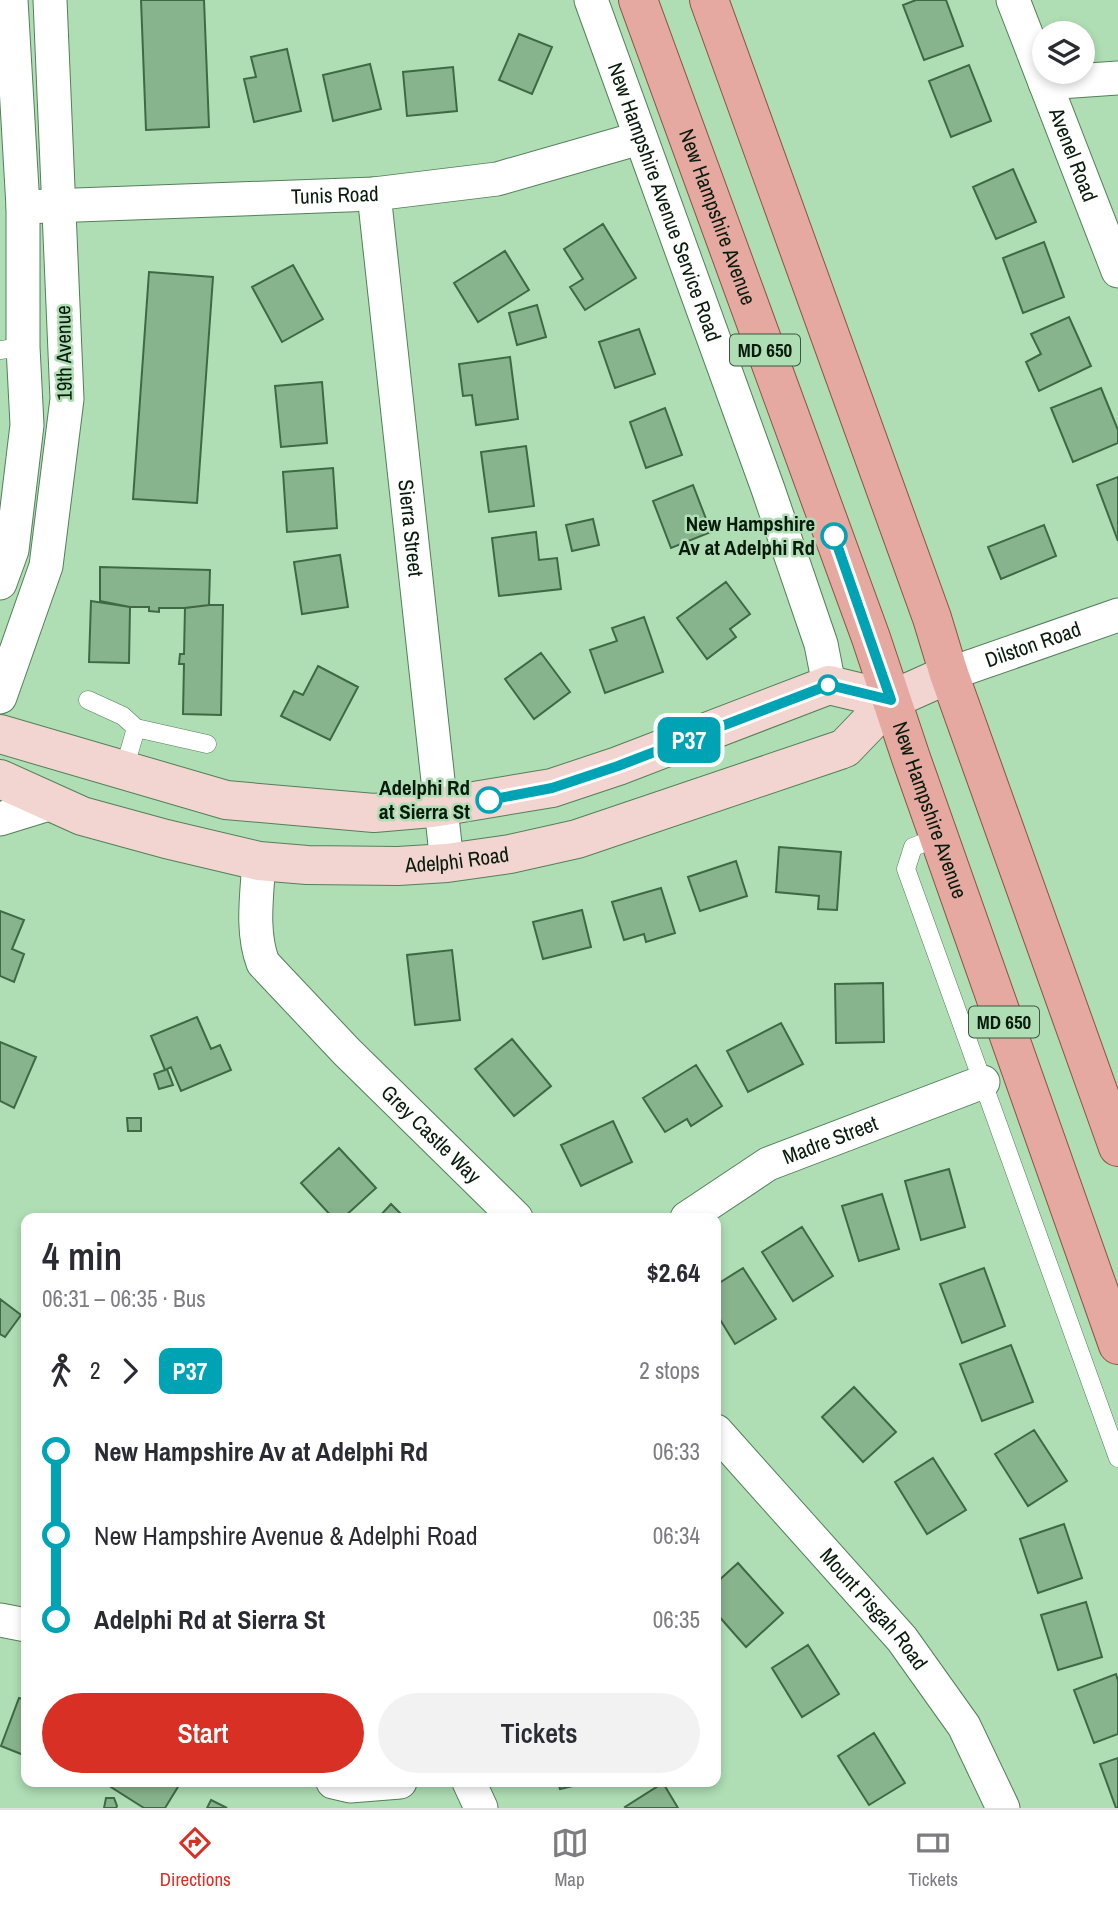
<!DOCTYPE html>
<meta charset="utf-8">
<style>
:root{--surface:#fff;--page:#f2f2f3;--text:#2b2b33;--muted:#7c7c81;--line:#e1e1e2;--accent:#d93025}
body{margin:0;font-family:"Archivo Narrow",sans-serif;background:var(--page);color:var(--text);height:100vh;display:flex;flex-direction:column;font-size:26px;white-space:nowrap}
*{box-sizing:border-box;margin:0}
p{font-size:23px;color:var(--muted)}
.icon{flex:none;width:38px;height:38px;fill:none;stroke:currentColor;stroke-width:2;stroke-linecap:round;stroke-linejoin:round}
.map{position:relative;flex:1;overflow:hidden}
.drawer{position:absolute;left:21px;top:1213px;width:700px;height:574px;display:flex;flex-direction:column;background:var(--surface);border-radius:14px;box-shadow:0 4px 10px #0003}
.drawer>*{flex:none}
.badge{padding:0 14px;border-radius:10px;font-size:24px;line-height:46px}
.buttons{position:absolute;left:1032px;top:21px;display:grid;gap:14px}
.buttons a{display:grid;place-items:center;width:63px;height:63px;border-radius:50%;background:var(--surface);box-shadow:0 4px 10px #0003;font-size:35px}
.map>.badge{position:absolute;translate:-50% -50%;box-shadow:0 0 0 4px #fff}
.legs{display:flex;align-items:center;gap:10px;height:77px;padding:0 21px;font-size:23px}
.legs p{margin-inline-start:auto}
.summary{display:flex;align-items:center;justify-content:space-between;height:119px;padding:0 21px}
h1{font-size:38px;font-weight:600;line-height:52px}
.primary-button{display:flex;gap:14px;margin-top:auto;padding:14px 21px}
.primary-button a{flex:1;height:80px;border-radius:42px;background:var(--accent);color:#fff;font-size:28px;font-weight:600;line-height:80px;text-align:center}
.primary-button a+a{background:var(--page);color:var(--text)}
ul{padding:0 21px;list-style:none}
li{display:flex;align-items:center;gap:24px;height:84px;font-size:26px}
li i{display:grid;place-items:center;width:10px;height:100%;margin:0 9px;background:currentColor}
li i::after{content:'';width:18px;height:18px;margin:-9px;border:5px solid;border-radius:50%;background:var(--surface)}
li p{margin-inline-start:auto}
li:first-child i{background:linear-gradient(#0000 50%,currentColor 0)}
li:last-child i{background:linear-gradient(currentColor 50%,#0000 0)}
.menu{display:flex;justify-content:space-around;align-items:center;height:98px;border-top:2px solid var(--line);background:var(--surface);font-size:19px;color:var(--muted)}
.menu a{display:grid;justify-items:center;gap:4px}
.menu .on{color:var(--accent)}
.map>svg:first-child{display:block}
.building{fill:#88b48d;stroke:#3f6945;stroke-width:2}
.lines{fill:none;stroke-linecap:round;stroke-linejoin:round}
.lane-casing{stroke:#547f5a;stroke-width:19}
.street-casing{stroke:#547f5a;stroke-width:35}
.secondary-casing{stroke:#547f5a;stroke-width:40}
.primary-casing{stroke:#8c5245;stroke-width:40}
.lane{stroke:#fff;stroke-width:18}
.street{stroke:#fff;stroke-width:33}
.secondary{stroke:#f2d4d0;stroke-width:38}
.primary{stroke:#e5a9a2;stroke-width:38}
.line-1-casing{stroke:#fff;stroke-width:16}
.line-1{stroke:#00a3b4;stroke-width:10}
.stop-1-dot{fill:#fff;stroke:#00a3b4;stroke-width:3.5}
.labels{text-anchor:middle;stroke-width:5;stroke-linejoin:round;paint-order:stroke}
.shield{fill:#afddb4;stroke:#3b553e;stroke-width:2}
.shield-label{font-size:19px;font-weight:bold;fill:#091b0c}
.street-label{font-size:21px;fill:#091b0c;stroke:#afddb4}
.stop-label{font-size:21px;font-weight:bold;fill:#091b0c;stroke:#afddb4;text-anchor:end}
</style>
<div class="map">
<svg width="1118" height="1808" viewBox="0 0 1118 1808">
<rect width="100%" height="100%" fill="#afddb4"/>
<path class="building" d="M 141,0 L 204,0 L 209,127 L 146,130 Z
M 916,0 L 946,0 L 963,46 L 924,60 L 903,5 Z
M 519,34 L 552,47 L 532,94 L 499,80 Z
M 287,49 L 301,111 L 254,122 L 244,79 L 256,77 L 251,57 Z
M 370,64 L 381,109 L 333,121 L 323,75 Z
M 969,65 L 991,121 L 951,137 L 929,81 Z
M 453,67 L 457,111 L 407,116 L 403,72 Z
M 1013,169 L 1036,222 L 996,239 L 973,187 Z
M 603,224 L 636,278 L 585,310 L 570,287 L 583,279 L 564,249 Z
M 1044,242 L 1064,297 L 1023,313 L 1003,258 Z
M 505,251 L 529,290 L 478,322 L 454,283 Z
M 293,265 L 323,319 L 282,342 L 252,287 Z
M 149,272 L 213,277 L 197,503 L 133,499 Z
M 537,305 L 546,337 L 517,345 L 509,313 Z
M 1069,317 L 1091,366 L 1039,391 L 1026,362 L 1041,354 L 1031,334 Z
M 639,329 L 655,374 L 615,388 L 599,342 Z
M 510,357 L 518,419 L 476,425 L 472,395 L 463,396 L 459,364 Z
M 322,382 L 327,443 L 281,447 L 275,386 Z
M 1101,388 L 1118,430 L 1118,443 L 1073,462 L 1051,408 Z
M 665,408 L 682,455 L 646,468 L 630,422 Z
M 526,446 L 534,506 L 489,512 L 481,452 Z
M 333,468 L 337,528 L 287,532 L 283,472 Z
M 1118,477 L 1118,541 L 1097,485 Z
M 693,485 L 711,532 L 671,548 L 653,501 Z
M 593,519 L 599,545 L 572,551 L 566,525 Z
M 1044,525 L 1056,556 L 1001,579 L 988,547 Z
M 536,532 L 539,560 L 557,558 L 561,589 L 499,596 L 492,538 Z
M 340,555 L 348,607 L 302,614 L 294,562 Z
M 100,567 L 210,570 L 209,605 L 185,608 L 159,608 L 159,612 L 149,611 L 149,607 L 130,607 L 100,601 Z
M 726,582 L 750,614 L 730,629 L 736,637 L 707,659 L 677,618 Z
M 91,601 L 130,607 L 129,663 L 89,662 Z
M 209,605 L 223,605 L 221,715 L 183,714 L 184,664 L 179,664 L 180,654 L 184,654 L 185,608 Z
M 644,617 L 663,672 L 605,693 L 590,650 L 617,641 L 612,628 Z
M 541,653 L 570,692 L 534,719 L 505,679 Z
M 318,666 L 358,687 L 330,740 L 281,716 L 294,691 L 303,695 Z
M 779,847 L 841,852 L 837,910 L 818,909 L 819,896 L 776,892 Z
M 736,861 L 747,896 L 700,911 L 688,877 Z
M 661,888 L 675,933 L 646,942 L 644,934 L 624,940 L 612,902 Z
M 582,910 L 591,947 L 543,959 L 533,922 Z
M 0,911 L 24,920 L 12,949 L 24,954 L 14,982 L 0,976 Z
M 452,950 L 460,1020 L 415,1025 L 407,955 Z
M 883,983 L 884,1042 L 836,1043 L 835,984 Z
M 197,1017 L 211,1049 L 220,1045 L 231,1070 L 181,1091 L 171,1067 L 165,1070 L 151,1036 Z
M 781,1023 L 803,1064 L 748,1092 L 727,1051 Z
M 512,1039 L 551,1086 L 514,1116 L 475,1069 Z
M 0,1042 L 36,1057 L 14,1108 L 0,1101 Z
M 696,1065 L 722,1106 L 691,1126 L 687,1119 L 665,1132 L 643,1098 Z
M 167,1069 L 173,1085 L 159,1089 L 154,1074 Z
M 127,1118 L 141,1118 L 141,1131 L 128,1131 Z
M 613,1121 L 632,1162 L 581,1186 L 561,1145 Z
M 339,1148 L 376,1188 L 343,1218 L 333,1218 L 301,1183 Z
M 949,1169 L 965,1227 L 921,1240 L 905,1181 Z
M 882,1194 L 899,1249 L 859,1261 L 842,1206 Z
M 391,1204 L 405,1218 L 378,1218 Z
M 802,1227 L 833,1276 L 793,1301 L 762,1252 Z
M 743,1268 L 776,1319 L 735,1344 L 716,1313 L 716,1285 Z
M 984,1268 L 1005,1326 L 962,1343 L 940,1284 Z
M 0,1299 L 21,1315 L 5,1337 L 0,1334 Z
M 1011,1345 L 1033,1402 L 982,1421 L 960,1364 Z
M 854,1387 L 896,1432 L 863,1462 L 822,1417 Z
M 1034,1430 L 1067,1481 L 1028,1506 L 995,1454 Z
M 933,1458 L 966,1510 L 927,1534 L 895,1482 Z
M 1064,1524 L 1082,1578 L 1038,1593 L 1020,1539 Z
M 738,1563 L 783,1613 L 746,1647 L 716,1613 L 716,1583 Z
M 1086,1602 L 1102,1657 L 1058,1670 L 1041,1615 Z
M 808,1645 L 839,1694 L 802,1717 L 772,1668 Z
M 1116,1674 L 1118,1681 L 1118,1734 L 1094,1743 L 1074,1690 Z
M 19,1698 L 26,1700 L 26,1756 L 1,1746 Z
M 874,1733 L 905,1783 L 869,1805 L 838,1756 Z
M 1118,1758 L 1118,1808 L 1116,1808 L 1100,1764 Z
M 103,1782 L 181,1782 L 165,1808 L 144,1808 Z
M 558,1782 L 590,1782 L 560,1789 Z
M 663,1783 L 678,1808 L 626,1808 L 625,1807 Z
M 106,1798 L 114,1798 L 117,1806 L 116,1808 L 104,1808 Z
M 211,1800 L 227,1808 L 207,1808 Z"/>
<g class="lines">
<defs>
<path id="lane" d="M 0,350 L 23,347
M 88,700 L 123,716 L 136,728 L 124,770
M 136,728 L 207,744
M 939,837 L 913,847 L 906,869 L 1118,1458"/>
<g id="street">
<path id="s1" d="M 591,0 L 768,489 L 821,644 L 829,685"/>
<path id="s2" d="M 1013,0 L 1118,271"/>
<path d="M 1045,83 L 1118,78"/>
<path id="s3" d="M 374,194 L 447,863"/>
<path id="s4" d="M 23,207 L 374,194 L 497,179 L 640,138"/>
<path d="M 0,583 L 12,550 L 27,425 L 23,347 L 23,207 L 11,0"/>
<path id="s5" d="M 949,674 L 1118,615"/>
<path d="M 0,697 L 46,566 L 67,399 L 50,0"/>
<path d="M 0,819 L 52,803"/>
<path id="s6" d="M 259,861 C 257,895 251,931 263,963 L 346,1051 L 516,1218"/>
<path id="s7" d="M 687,1218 L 768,1164 L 983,1082"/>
<path id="s8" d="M 716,1431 L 902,1639 L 964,1726 L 1003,1808"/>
<path d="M 0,1620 L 26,1625"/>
<path d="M 333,1782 L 350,1786 L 400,1782"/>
<path d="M 469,1782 L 481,1808"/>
</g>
<g id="secondary">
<path d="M 0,734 L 226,800 L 374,813 L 432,808 L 552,788 L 618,766 L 829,685 L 891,700"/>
<path id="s9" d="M 0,779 L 82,816 L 166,839 L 259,861 L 307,865 L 398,866 L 447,863 L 510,854 L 577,839 L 840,750 L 845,748 L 891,700 L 949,674"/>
</g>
<g id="primary">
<path id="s10" d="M 638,0 L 871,638 L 911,758 L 1118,1345"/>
<path d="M 709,0 L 932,618 L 949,674 L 1118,1147"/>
</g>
</defs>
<use href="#lane" class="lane-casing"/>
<use href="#street" class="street-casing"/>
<use href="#secondary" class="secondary-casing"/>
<use href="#primary" class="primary-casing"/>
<use href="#lane" class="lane"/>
<use href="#street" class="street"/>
<use href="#secondary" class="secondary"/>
<use href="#primary" class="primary"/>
</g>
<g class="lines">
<defs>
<path id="line-1" d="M 489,800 L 552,788 L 618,766 L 829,685 L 891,700 L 834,536"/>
</defs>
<use href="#line-1" class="line-1-casing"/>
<use href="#line-1" class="line-1"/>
</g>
<g class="stop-1-dot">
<circle cx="834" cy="536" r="12"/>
<circle cx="828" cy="685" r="9"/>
<circle cx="489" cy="800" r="12"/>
</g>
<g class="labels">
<g class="shield">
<rect x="730" y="334.5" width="70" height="31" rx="5"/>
<rect x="969" y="1006.5" width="70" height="31" rx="5"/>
</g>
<g class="shield-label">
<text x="765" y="357">MD 650</text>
<text x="1004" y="1029">MD 650</text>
</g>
<g class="street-label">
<text dy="7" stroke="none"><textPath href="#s2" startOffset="166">Avenel Road</textPath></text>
<text dy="7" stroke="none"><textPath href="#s4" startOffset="312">Tunis Road</textPath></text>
<text dy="7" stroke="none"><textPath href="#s1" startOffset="215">New Hampshire Avenue Service Road</textPath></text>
<text dy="7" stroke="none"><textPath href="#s10" startOffset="231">New Hampshire Avenue</textPath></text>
<text transform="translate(64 353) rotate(-91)" y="7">19th Avenue</text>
<text dy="7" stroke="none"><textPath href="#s3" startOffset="336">Sierra Street</textPath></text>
<text dy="7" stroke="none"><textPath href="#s5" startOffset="89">Dilston Road</textPath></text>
<text dy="7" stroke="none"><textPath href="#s10" startOffset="861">New Hampshire Avenue</textPath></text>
<text dy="7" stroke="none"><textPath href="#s9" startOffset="471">Adelphi Road</textPath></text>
<text dy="7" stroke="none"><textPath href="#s6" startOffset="343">Grey Castle Way</textPath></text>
<text dy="7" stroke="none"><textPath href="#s7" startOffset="164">Madre Street</textPath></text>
<text dy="7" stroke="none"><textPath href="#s8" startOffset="238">Mount Pisgah Road</textPath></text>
</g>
<g class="stop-label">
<text x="815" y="531">New Hampshire<tspan x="815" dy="24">Av at Adelphi Rd</tspan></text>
<text x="470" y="795">Adelphi Rd<tspan x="470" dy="24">at Sierra St</tspan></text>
</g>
</g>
</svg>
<div class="buttons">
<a><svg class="icon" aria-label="layers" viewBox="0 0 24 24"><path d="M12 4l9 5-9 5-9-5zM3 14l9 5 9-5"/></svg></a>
</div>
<b class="badge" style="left:689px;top:740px;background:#00a3b4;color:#fff">P37</b>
<section class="drawer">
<div class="summary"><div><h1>4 min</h1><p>06:31 – 06:35 · Bus</p></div><b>$2.64</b></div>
<div class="legs"><svg class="icon" aria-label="walk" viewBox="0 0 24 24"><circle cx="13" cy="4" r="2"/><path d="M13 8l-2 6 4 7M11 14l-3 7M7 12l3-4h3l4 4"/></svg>2<svg class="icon" aria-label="forward" viewBox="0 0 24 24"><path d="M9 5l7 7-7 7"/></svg><b class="badge" style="background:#00a3b4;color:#fff">P37</b><p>2 stops</p></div>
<ul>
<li><i style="color:#00a3b4"></i><b>New Hampshire Av at Adelphi Rd</b><p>06:33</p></li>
<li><i style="color:#00a3b4"></i><span>New Hampshire Avenue &amp; Adelphi Road</span><p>06:34</p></li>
<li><i style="color:#00a3b4"></i><b>Adelphi Rd at Sierra St</b><p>06:35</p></li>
</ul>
<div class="primary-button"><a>Start</a><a>Tickets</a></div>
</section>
</div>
<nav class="menu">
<a class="on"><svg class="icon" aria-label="directions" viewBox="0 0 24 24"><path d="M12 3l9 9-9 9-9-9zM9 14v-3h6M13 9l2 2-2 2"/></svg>Directions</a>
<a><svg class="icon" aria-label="map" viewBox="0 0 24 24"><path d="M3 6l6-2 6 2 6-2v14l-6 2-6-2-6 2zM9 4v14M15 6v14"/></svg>Map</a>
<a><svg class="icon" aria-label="tickets" viewBox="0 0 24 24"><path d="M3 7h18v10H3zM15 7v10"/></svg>Tickets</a>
</nav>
